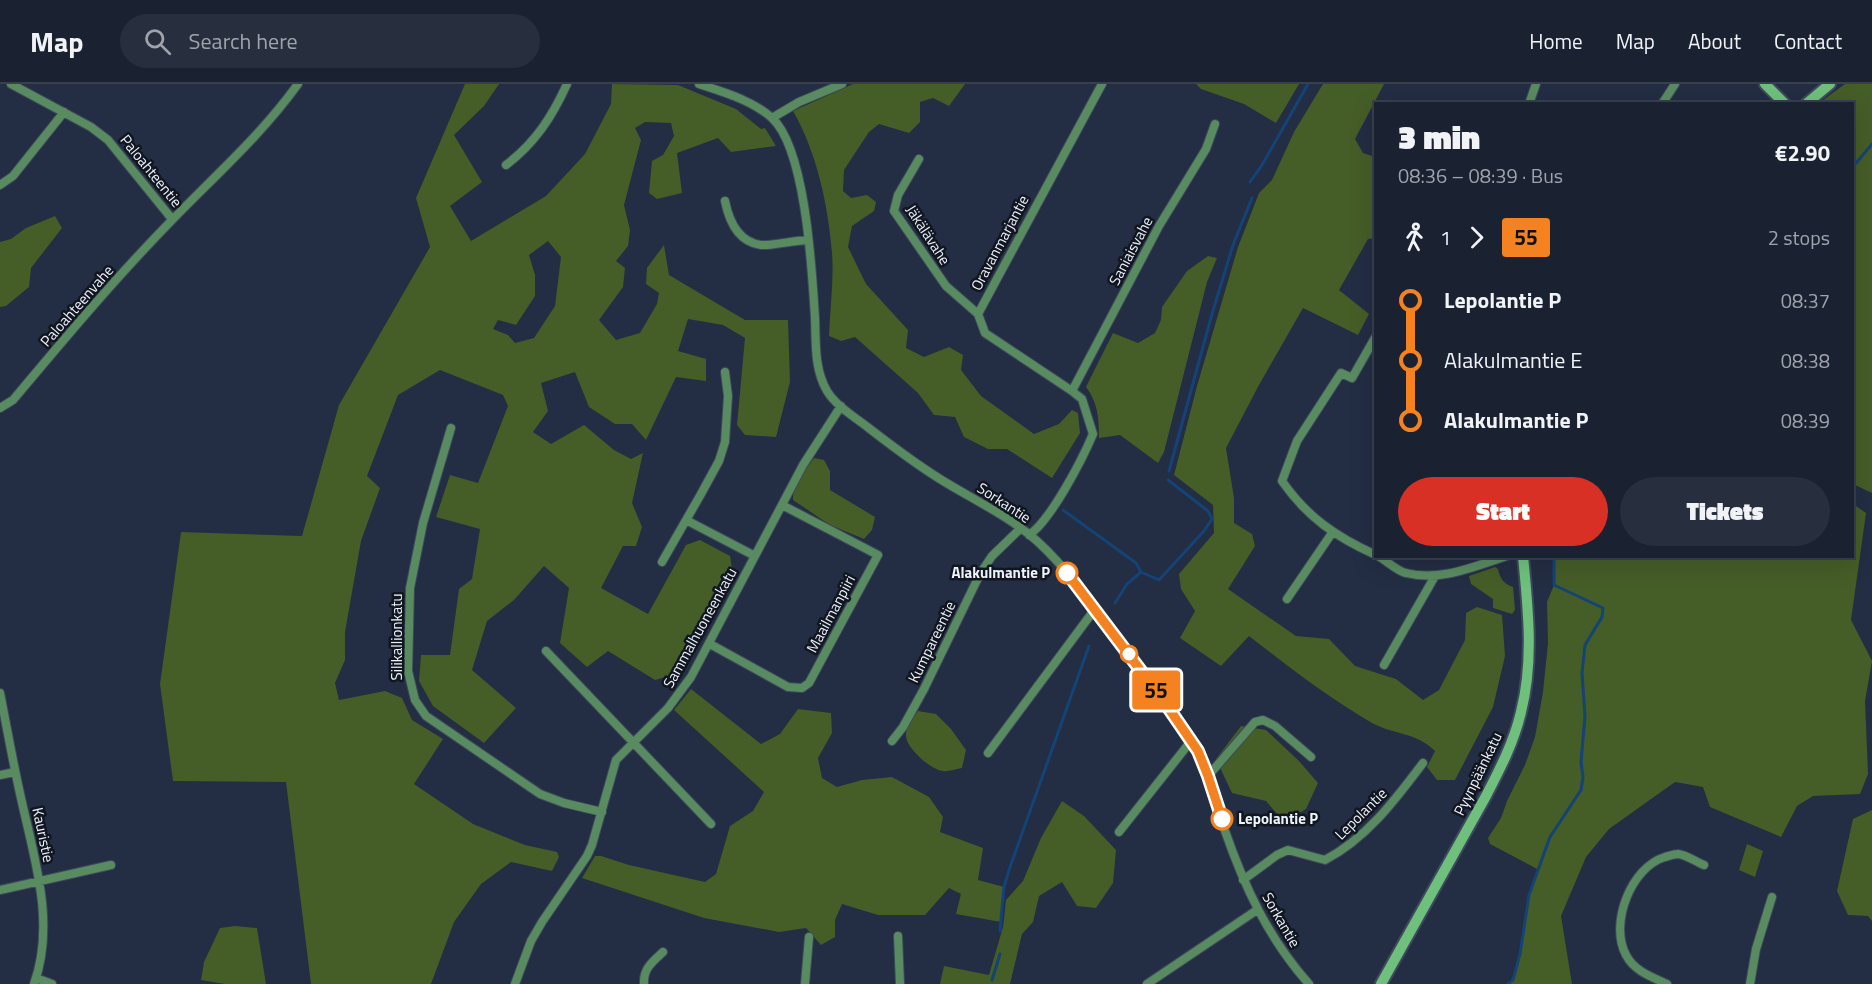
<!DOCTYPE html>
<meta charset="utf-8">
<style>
:root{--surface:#1a2232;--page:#272f3e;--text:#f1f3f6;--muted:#9fa4ac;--line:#383f4d;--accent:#d93025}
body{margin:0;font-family:"Titillium Web",sans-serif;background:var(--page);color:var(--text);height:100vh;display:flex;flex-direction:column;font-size:22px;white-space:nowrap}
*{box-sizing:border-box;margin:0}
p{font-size:20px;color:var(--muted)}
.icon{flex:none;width:33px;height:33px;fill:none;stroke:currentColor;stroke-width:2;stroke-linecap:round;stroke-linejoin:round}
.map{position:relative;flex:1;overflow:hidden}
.drawer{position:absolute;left:1374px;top:18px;width:480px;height:456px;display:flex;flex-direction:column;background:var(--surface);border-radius:0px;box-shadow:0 6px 24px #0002,0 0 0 2px var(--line)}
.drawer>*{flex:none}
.badge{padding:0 12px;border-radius:4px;font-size:21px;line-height:39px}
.map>.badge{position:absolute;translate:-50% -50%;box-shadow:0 0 0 3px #fff}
.legs{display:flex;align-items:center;gap:9px;height:66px;padding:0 24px;font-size:20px}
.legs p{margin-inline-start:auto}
.summary{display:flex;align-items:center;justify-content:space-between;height:102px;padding:0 24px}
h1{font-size:33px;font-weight:800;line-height:45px}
.button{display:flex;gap:12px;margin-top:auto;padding:12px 24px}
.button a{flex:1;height:69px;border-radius:36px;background:var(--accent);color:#fff;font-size:24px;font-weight:800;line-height:69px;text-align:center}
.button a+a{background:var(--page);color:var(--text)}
ul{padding:0 24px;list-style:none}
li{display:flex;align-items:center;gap:21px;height:60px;font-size:22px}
li i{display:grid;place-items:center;width:9px;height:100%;margin:0 8px;background:currentColor}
li i::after{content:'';width:15px;height:15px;margin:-8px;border:4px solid;border-radius:50%;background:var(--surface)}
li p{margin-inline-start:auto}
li:first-child i{background:linear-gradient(#0000 50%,currentColor 0)}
li:last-child i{background:linear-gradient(currentColor 50%,#0000 0)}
header{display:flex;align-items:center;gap:36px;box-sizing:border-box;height:84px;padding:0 30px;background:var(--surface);border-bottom:2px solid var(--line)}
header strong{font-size:28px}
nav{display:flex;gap:33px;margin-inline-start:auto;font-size:21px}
.search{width:420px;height:54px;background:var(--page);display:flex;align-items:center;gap:15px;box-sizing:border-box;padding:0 21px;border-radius:33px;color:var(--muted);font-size:22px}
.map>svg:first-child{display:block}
.green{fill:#455d27;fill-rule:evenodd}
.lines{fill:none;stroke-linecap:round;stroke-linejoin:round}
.stream{stroke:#144376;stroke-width:3}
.minor-casing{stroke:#3f495d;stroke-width:10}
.secondary-casing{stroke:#3f495d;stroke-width:14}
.minor{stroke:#598b60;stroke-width:8}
.secondary{stroke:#6ec07c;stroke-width:10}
.line-1-casing{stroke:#fff;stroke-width:14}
.line-1{stroke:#f58220;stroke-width:9}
.stop-1-dot{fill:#fff;stroke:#f58220;stroke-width:3}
.labels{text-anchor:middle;stroke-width:5;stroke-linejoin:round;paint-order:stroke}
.street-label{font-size:15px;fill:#edf3ff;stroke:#11161f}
.stop-label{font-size:15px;font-weight:bold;fill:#edf3ff;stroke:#11161f;text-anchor:end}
</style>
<header>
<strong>Map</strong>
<div class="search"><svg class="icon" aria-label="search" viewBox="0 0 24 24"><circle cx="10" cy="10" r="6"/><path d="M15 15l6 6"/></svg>Search here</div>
<nav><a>Home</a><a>Map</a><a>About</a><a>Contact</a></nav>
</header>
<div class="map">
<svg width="1872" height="900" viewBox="0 0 1872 900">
<rect width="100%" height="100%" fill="#232d43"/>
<path class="green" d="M 465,0 L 499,0 L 484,22 L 454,51 L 482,98 L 450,122 L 471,157 L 546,112 L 585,70 L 611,20 L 612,0 L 678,1 L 736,25 L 761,45 L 765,44 L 776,62 L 731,68 L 718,54 L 677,69 L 682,109 L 657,115 L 649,109 L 652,77 L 663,71 L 674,52 L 671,39 L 645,38 L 635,44 L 641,56 L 624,121 L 630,146 L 628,162 L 616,177 L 625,184 L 623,203 L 599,236 L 616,256 L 640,249 L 657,220 L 659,209 L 646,200 L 647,184 L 664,161 L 669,191 L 745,236 L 788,236 L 790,298 L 776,353 L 745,351 L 737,341 L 745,254 L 723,241 L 688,235 L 678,267 L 706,275 L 706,297 L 676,293 L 646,356 L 632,340 L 615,340 L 589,323 L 575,288 L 541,299 L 548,327 L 533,348 L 551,360 L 584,341 L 614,366 L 631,375 L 643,369 L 632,419 L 642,443 L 636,462 L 623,462 L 601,504 L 648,530 L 686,461 L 700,456 L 730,472 L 732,484 L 677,590 L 655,596 L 608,567 L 587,583 L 560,559 L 569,504 L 544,482 L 514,516 L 487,537 L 472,586 L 516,624 L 484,659 L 433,622 L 419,597 L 421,571 L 450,571 L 459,505 L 472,495 L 480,445 L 436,433 L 450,391 L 478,399 L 508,322 L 503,311 L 440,286 L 398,311 L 367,392 L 380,404 L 361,457 L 345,548 L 345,576 L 335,599 L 339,616 L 385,607 L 402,614 L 412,636 L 443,655 L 414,700 L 473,740 L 525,761 L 557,768 L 559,773 L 552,787 L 511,778 L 481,800 L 454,838 L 431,900 L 311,900 L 286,698 L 173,697 L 160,600 L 181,448 L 302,452 L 339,321 L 430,163 L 416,114 ZM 548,157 L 561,173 L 555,222 L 534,254 L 515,259 L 508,251 L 493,245 L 498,236 L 516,241 L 535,212 L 535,191 L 529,171 Z
M 853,0 L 965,0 L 949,22 L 933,14 L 920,18 L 920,38 L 909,49 L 879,40 L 869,48 L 844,86 L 843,107 L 851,114 L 867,111 L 876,118 L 874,127 L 852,142 L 848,163 L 866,200 L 908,246 L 906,264 L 924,273 L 949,263 L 963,271 L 961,286 L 981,312 L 1034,350 L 1059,340 L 1072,326 L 1078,329 L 1080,349 L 1052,394 L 1007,365 L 988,365 L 964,353 L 955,333 L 934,331 L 918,309 L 855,253 L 841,257 L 829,252 C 830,224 834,196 832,169 C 828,121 817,69 793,27 Z
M 1196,0 L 1299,0 L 1276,39 L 1244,20 L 1201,5 Z
M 1323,0 L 1384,0 L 1355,55 L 1363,69 L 1375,73 L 1375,154 L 1368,155 L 1339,206 L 1369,230 L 1358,251 L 1303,224 L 1259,301 L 1226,364 L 1234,414 L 1234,439 L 1252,450 L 1255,462 L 1228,505 L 1296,552 L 1329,555 L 1355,582 L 1396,595 L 1423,616 L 1439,606 L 1465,556 L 1466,529 L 1477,523 L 1502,531 L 1505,572 L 1493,623 L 1455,696 L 1437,696 L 1427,683 L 1435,667 C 1416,648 1394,651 1372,639 C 1329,614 1289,583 1249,552 L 1221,582 L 1180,554 L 1195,527 L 1181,505 L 1179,490 L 1214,449 L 1213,421 L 1174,391 L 1197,302 L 1238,163 L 1259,109 L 1272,96 L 1294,48 Z
M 1845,0 L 1872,0 L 1872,409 L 1853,400 L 1852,20 L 1819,19 Z
M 55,132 L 62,144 L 31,184 L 29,203 L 6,222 L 0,223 L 0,158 L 11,155 L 26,144 Z
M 1208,172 L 1217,174 L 1207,198 L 1164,368 L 1158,379 L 1120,351 L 1099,354 C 1099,334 1098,319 1086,303 L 1113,249 L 1138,259 L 1155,249 L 1161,236 L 1162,223 L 1187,187 Z
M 814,374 L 824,376 L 830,387 L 830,406 L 875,433 L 872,446 L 864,455 L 830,441 L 793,416 C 792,400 805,386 814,374 Z
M 1853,420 L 1866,429 L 1851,536 L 1872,577 L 1865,617 L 1868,690 L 1860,710 L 1813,712 L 1797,722 L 1781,753 L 1710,723 L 1703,703 L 1675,698 L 1609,745 L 1586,773 L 1561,832 L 1572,900 L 1508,900 L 1514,896 L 1520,870 L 1529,811 L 1539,786 L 1490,760 L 1488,754 L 1501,734 L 1507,717 L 1525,681 L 1535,653 L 1543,608 L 1548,559 L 1547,518 L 1554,501 L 1554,473 L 1852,472 Z
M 1495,483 L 1498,485 C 1500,495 1504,500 1513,503 L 1515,526 L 1512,530 L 1493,524 L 1493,515 L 1471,500 L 1469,492 Z
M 691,605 L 761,660 L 780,650 L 798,625 L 831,629 L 832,649 L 818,674 L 822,694 L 837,703 L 862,696 L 892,693 L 929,713 L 943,733 L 940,748 L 983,764 L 978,796 L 1004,803 L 1001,838 L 956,830 L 961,810 L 949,804 L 925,831 L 878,831 L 842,820 L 835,836 L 835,853 L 821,861 L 806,844 L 779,848 L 704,834 L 582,794 L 595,772 L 601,772 L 629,781 L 705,798 L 716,790 L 730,742 L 753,727 L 764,708 L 674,626 Z
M 918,627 L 936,630 L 951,645 L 966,666 L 962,684 C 956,685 948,688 943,687 C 931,686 906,664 906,652 C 905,643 913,634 918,627 Z
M 1241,642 L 1266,646 L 1299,677 L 1318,699 L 1306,725 L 1284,738 L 1266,717 L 1232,709 L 1216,675 Z
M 1062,717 L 1084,732 L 1116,766 L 1113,799 L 1096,824 L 1077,822 L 1062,798 L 1039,812 L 1033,838 L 1022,850 L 1010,900 L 940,900 L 944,882 L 989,891 L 1003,843 L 1006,816 L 1023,797 L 1041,754 Z
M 1872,726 L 1872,837 L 1868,832 L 1848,831 L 1837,807 L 1853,735 Z
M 1747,760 L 1763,767 L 1755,793 L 1739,786 Z
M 235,842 L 257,844 L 266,900 L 225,900 L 201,896 L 204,878 L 220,844 Z"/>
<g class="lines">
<path class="stream" d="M 1852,84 L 1872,60
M 1250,98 L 1262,81 L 1308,0
M 1169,387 L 1212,230 L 1233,161 L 1252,114
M 1063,426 L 1136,479 L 1141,488
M 1115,519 L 1127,500 L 1141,488 L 1159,496 L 1204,447 L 1212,435 L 1208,427 L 1168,396
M 1000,847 L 1004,803 L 1009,786 L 1089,562
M 992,896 L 1000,870
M 1508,900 L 1513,896 L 1520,870 L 1529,811 L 1550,753 L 1581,706 L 1583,693 L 1581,678 L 1585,632 L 1582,589 L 1585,561 L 1602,533 L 1603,524 L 1554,501 L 1554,472"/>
<defs>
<path id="minor" d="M 11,0 L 91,43 L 108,56 L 172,135
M 699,0 C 723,8 752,16 772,34 C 806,65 812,188 815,234 C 816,258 814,285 827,307 C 836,322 856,334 870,345 C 892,362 916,380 940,395 C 972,415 1009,432 1037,457 C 1072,489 1100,531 1128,569 C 1152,601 1180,633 1198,668 C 1211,692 1216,719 1224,744 C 1244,802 1268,854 1309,900
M 1529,20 L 1536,0
M 1662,20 L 1675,0
M 772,34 L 799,18 L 842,0
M 919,75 L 898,111 L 894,127 L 946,202 L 978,230
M 506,81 C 535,59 552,33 567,0
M 0,101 L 13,92 L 64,28
M 725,117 C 729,137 738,158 761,161 C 772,162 795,156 808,156
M 1376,252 L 1352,294 L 1341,289 L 1297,357 L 1282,397 C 1307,433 1336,453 1376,471
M 1072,307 L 1159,142 L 1206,65 L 1215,40
M 0,324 L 13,316 C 65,254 117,192 174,134 C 216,91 262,50 298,0
M 451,344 L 423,439 L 410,504 L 408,587 L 415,616 L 426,632 L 540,710 L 564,719 L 602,728
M 686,436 L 755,472
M 1029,451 C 1051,436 1082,376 1093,350 L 1082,315 L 1072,307 L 985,249 L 978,230 L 1102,0
M 1378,472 C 1387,477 1397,487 1406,489 C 1440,498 1475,482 1507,472
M 662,478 L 701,410 L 719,377 L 725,358 L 728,312 L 725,288
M 1287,515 L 1332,449
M 710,560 L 788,603 L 802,604 L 809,599 L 878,471 L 782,421
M 546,567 L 711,740
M 1384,581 L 1435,492
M 0,609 C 7,644 13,679 21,714 C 34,774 56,839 34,900
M 892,657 L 903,643 L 924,605 L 980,490 L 992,472 L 1021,444
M 988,669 L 1095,525
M 0,691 L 15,688
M 1208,692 L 1255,638 L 1263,636 L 1275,642 L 1311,673
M 1119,748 L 1191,657
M 1243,796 L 1277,771 L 1288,766 L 1325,776 C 1367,754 1395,716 1423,679
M 0,806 L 111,781
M 898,852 L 900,900
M 36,894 L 52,900
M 515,900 L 531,857 L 542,838 L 587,772 L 592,761 L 616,676 L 668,624 L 691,593 L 803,381 L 841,322
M 644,900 C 643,885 652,878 663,868
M 805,900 L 809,853
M 1147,900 L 1257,826
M 1667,900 C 1652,893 1634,887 1626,871 C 1609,840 1631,783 1665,773 C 1669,772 1674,770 1678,770 C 1687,771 1696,778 1704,781
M 1750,900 L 1756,865 L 1772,813"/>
<path id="secondary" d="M 1765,0 L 1785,20
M 1806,20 L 1830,0
M 1381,900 L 1486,712 C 1500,685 1514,658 1521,628 C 1534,577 1528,524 1523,472"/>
</defs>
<use href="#minor" class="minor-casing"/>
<use href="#secondary" class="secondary-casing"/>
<use href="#minor" class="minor"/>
<use href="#secondary" class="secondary"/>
</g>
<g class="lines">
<defs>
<path id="line-1" d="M 1067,489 L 1163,616 L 1198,667 L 1208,692 L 1222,735"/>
</defs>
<use href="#line-1" class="line-1-casing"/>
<use href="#line-1" class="line-1"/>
</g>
<g class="stop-1-dot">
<circle cx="1067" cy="489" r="10"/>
<circle cx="1129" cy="570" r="8"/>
<circle cx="1222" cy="735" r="10"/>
</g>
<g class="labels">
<g class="street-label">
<text transform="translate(151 87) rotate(51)" y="5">Paloahteentie</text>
<text transform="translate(928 151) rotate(57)" y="5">Jäkälävahe</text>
<text transform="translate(1000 159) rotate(-62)" y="5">Oravanmarjantie</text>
<text transform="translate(1131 167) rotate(-62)" y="5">Saniaisvahe</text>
<text transform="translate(77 222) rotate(-49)" y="5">Paloahteenvahe</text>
<text transform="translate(1004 419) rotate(33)" y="5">Sorkantie</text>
<text transform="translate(831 530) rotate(-62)" y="5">Maailmanpiiri</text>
<text transform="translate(700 544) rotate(-61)" y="5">Sammalhuoneenkatu</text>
<text transform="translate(397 553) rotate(-90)" y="5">Silikallionkatu</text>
<text transform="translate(932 558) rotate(-64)" y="5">Kumpareentie</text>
<text transform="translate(1478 690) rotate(-64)" y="5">Pyynpäänkatu</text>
<text transform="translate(1361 730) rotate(-45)" y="5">Lepolantie</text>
<text transform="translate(43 751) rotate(78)" y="5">Kauristie</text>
<text transform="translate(1281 836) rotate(60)" y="5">Sorkantie</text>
</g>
<g class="stop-label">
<text x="1050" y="494">Alakulmantie P</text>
<text x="1238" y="740" text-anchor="start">Lepolantie P</text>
</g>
</g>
</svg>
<b class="badge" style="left:1156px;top:606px;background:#f58220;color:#111">55</b>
<section class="drawer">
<div class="summary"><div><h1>3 min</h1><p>08:36 – 08:39 · Bus</p></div><b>€2.90</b></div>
<div class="legs"><svg class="icon" aria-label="walk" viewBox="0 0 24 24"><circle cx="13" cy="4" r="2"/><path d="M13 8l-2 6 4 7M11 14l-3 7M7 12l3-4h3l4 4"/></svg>1<svg class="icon" aria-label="forward" viewBox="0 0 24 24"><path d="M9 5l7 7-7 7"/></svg><b class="badge" style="background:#f58220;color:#111">55</b><p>2 stops</p></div>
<ul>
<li><i style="color:#f58220"></i><b>Lepolantie P</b><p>08:37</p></li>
<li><i style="color:#f58220"></i><span>Alakulmantie E</span><p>08:38</p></li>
<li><i style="color:#f58220"></i><b>Alakulmantie P</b><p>08:39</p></li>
</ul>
<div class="button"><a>Start</a><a>Tickets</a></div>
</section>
</div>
